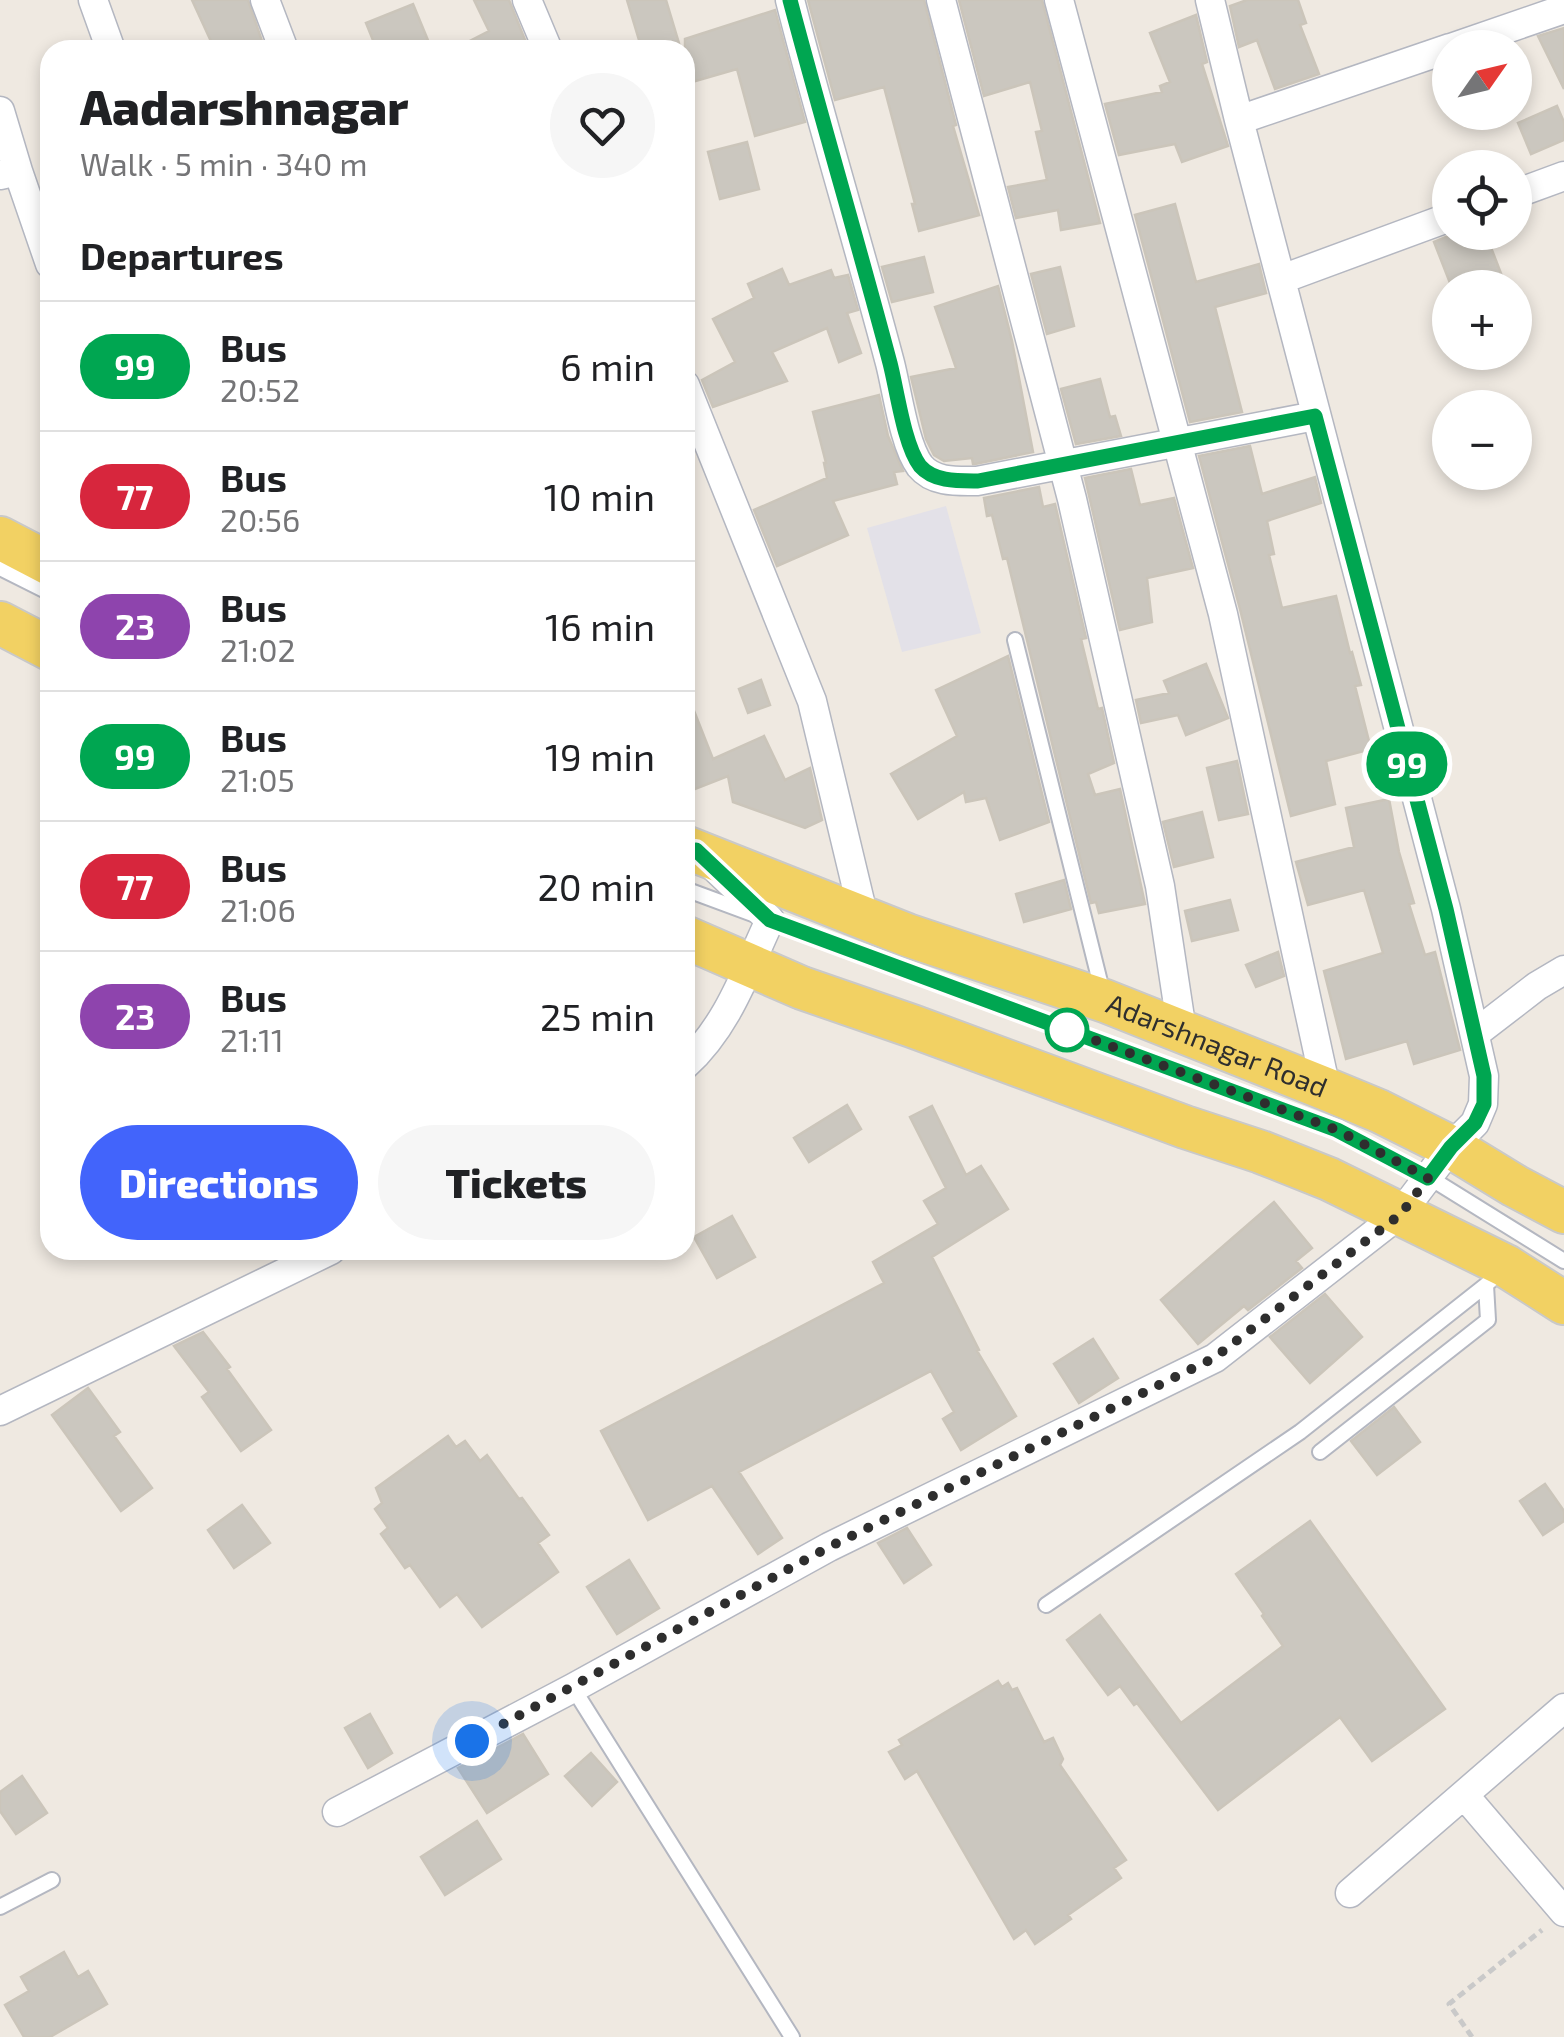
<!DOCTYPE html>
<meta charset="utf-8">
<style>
:root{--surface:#fff;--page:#f6f6f6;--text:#202124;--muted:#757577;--line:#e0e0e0;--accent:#4264fb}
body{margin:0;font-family:"Exo 2",sans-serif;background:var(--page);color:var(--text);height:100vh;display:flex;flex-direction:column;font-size:38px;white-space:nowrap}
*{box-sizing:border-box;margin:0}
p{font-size:32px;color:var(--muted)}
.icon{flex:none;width:55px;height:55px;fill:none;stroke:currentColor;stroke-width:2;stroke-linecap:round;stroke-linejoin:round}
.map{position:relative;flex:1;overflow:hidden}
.side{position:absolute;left:40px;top:40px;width:655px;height:1220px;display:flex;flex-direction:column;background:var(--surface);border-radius:30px;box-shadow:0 5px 15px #0003}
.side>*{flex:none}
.badge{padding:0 20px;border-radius:32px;font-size:35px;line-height:65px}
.needle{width:65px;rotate:56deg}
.fabs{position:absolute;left:1432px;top:30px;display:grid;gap:20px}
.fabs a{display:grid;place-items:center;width:100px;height:100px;border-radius:50%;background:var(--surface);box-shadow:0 5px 15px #0003;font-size:50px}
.you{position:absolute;width:50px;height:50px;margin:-25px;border:8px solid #fff;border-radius:50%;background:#1a73e8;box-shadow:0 0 0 15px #1a73e833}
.map>.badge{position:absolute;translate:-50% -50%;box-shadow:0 0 0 5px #fff}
h2{padding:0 40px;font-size:38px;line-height:90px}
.round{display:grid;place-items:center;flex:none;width:105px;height:105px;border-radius:52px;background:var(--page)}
.summary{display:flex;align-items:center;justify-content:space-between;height:170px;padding:0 40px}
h1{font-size:48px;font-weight:800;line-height:75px}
.button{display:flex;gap:20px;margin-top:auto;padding:20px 40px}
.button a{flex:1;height:115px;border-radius:60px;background:var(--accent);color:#fff;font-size:40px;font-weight:800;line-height:115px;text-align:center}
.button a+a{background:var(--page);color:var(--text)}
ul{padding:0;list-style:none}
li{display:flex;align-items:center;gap:30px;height:130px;padding:0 40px;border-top:2px solid var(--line)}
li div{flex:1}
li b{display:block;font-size:38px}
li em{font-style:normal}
li .badge{min-width:110px;font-weight:700;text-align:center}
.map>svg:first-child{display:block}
.industrial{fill:#e3e1e8}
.building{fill:#cbc7bf;stroke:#cbc5ba;stroke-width:2.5}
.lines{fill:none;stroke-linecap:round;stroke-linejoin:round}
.service-casing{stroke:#b4b7c1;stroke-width:18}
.minor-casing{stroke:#b4b7c1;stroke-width:31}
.primary-casing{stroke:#c9c9c9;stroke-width:46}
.path{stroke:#c9c9c9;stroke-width:5;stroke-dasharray:8 5;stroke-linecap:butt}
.service{stroke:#fff;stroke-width:14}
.minor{stroke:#fff;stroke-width:28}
.primary{stroke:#f2d163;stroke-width:42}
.line-casing{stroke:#fff;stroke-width:22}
.line{stroke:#00a651;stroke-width:15}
.walk{stroke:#2e2e2e;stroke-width:10;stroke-dasharray:0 18}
.stop-dot{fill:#fff;stroke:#00a651;stroke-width:5}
.labels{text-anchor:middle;stroke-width:8;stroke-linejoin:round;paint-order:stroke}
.street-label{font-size:28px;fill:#2e2e2e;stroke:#fff}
</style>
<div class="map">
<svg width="1564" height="2037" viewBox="0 0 1564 2037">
<rect width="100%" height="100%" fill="#efe9e1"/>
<path class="industrial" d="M 946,506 L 981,633 L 902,652 L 867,528 Z"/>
<path class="building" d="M 192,0 L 248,0 L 265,50 L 215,50 Z
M 474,0 L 509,0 L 529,50 L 452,50 L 489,31 Z
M 627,0 L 666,0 L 681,50 L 642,50 Z
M 808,0 L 924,0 L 956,125 L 953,126 L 979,215 L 919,231 L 912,204 L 915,204 L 884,87 L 835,100 Z
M 959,0 L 1042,0 L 1100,223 L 1061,230 L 1058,210 L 1016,218 L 1008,187 L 1047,180 L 1036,132 L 1042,131 L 1030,82 L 984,96 Z
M 1247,0 L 1298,0 L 1306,23 L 1300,25 L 1319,74 L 1275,89 L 1257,40 L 1239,47 L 1230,6 Z
M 413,4 L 432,50 L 377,50 L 366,23 Z
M 775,10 L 805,122 L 755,136 L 737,69 L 685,84 L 685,39 Z
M 1196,15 L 1207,62 L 1202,64 L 1228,146 L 1182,162 L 1175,144 L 1119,155 L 1105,104 L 1162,92 L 1160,86 L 1170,82 L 1150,33 Z
M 1564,28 L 1564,89 L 1538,36 Z
M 1557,106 L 1564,122 L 1564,140 L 1531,154 L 1518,123 Z
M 747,142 L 759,189 L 720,199 L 708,152 Z
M 1175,204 L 1196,282 L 1259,264 L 1266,293 L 1215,307 L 1242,412 L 1190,422 L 1135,215 Z
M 1458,232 L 1485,232 L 1502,276 L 1472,288 L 1452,288 L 1434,242 Z
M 924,257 L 933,292 L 892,302 L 882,267 Z
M 1060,267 L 1074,326 L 1047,334 L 1031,274 Z
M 782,269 L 789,285 L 831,270 L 834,278 L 848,275 L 858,310 L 847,313 L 861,353 L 839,362 L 827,328 L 772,352 L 787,381 L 713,407 L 702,380 L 735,362 L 713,319 L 754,298 L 748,284 Z
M 998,286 L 1012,341 L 1033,452 L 975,464 L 973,464 L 972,458 L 944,461 L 934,455 L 926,439 L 911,377 L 956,368 L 935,307 Z
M 1100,379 L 1110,417 L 1115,416 L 1121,436 L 1076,444 L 1061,389 Z
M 879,395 L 888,436 L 903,471 L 894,472 L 897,484 L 833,501 L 848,535 L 777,566 L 754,510 L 827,478 L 824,463 L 826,463 L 813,412 Z
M 1250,446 L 1262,494 L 1315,477 L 1321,503 L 1267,521 L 1274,554 L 1269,555 L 1282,608 L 1336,596 L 1350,653 L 1352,652 L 1361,685 L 1355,686 L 1371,749 L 1326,761 L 1335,804 L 1291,816 L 1240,609 L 1199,456 Z
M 1131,469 L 1140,505 L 1174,498 L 1193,568 L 1147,578 L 1152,622 L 1120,630 L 1085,478 Z
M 1039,487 L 1043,507 L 1055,504 L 1086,638 L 1081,639 L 1098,709 L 1102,708 L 1114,763 L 1088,774 L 1095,795 L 1120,789 L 1145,904 L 1099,913 L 1096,902 L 1091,903 L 1007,558 L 1003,559 L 992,515 L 987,516 L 984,498 Z
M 1008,656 L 1049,822 L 1000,840 L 986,798 L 966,802 L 964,792 L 918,819 L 891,774 L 957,736 L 936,690 Z
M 1206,664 L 1228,718 L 1186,735 L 1178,715 L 1141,723 L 1136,700 L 1169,693 L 1164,681 Z
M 761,680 L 770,705 L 748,713 L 739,689 Z
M 685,693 L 687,693 L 713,759 L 764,736 L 785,780 L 810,768 L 822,820 L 805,828 L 733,802 L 728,776 L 685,793 Z
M 1237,761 L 1248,814 L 1219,820 L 1207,768 Z
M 1389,799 L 1399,852 L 1414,903 L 1409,904 L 1425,955 L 1435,952 L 1460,1050 L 1414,1064 L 1407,1041 L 1346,1059 L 1324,971 L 1383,953 L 1364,890 L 1308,905 L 1296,862 L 1354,847 L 1346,808 Z
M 1202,812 L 1213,857 L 1174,867 L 1163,822 Z
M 1064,880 L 1071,909 L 1024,922 L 1016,894 Z
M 1230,900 L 1238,930 L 1192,941 L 1185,911 Z
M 1278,952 L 1284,976 L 1256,987 L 1246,965 Z
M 847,1105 L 861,1129 L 809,1162 L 794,1138 Z
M 932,1106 L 966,1175 L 981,1166 L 1008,1209 L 932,1257 L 979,1350 L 977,1351 L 1016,1416 L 961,1450 L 943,1419 L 954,1412 L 931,1371 L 739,1472 L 782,1538 L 758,1554 L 712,1486 L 648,1520 L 601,1431 L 884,1283 L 873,1262 L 938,1224 L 924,1201 L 946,1188 L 910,1117 Z
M 1274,1202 L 1312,1248 L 1296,1261 L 1302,1268 L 1248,1310 L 1244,1306 L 1198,1344 L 1161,1300 Z
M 732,1216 L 755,1257 L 717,1278 L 694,1237 Z
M 1325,1294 L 1362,1337 L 1310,1383 L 1270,1337 Z
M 203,1332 L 230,1367 L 227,1369 L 271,1430 L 241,1451 L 202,1397 L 209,1392 L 174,1346 Z
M 1093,1339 L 1118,1378 L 1079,1403 L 1054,1364 Z
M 88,1388 L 120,1432 L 114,1436 L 152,1488 L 121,1511 L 52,1415 Z
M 1394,1407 L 1420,1442 L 1377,1475 L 1351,1441 Z
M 448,1436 L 456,1447 L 465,1441 L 480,1461 L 487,1455 L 519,1499 L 522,1498 L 549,1535 L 538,1543 L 558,1572 L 482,1627 L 457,1594 L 440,1607 L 410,1565 L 405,1568 L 381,1534 L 388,1528 L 375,1509 L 382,1503 L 376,1488 Z
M 1545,1484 L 1564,1511 L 1564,1521 L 1543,1535 L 1520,1501 Z
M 242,1505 L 270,1543 L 234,1568 L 208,1530 Z
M 1310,1521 L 1445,1709 L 1372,1761 L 1340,1717 L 1218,1810 L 1137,1703 L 1134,1705 L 1120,1686 L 1108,1695 L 1067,1640 L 1100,1615 L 1181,1723 L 1283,1646 L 1262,1616 L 1264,1614 L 1236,1574 Z
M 907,1528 L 931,1565 L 904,1583 L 878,1543 Z
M 629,1560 L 659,1608 L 617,1634 L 587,1587 Z
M 998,1681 L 1002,1687 L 1008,1683 L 1012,1690 L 1017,1688 L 1044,1742 L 1053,1738 L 1063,1759 L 1060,1765 L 1126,1860 L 1114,1868 L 1121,1878 L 1068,1915 L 1071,1919 L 1035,1944 L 1026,1930 L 1014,1939 L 917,1771 L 905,1779 L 889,1752 L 902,1745 L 899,1740 Z
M 370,1714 L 392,1753 L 368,1768 L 345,1728 Z
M 523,1734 L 548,1774 L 487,1813 L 458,1768 Z
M 591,1753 L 617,1782 L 592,1806 L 565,1776 Z
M 22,1776 L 47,1813 L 16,1834 L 0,1811 L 0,1792 Z
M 477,1821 L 501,1859 L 445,1895 L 421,1857 Z
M 64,1952 L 78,1977 L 88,1971 L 107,2004 L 50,2037 L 24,2037 L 5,2005 L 29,1991 L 21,1977 Z"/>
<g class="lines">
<defs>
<path id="service" d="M 0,568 L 50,593
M 1015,640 L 1103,994
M 685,889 L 1337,1130 L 1435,1181 L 1564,1261
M 1320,1452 L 1488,1320 L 1486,1285
M 1046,1605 L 1300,1432 L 1486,1285 L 1502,1270
M 573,1688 L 792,2037
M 0,1907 L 52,1880"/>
<path id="minor" d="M 93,0 L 111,50
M 265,0 L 284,50
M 527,0 L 548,50
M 790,0 C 821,122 858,242 890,363 C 897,390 904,445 920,466 C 934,483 958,481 977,481 L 1315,416
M 941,0 L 1072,499 L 1160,886 L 1182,1031
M 1059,0 L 1223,614 L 1326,1089
M 1451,48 L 1564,9
M 0,111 L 18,171
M 1239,120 L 1450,48
M 0,175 L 18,171 L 50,264
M 1515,194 L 1564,176
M 1282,279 L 1450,217
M 685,385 L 812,701 L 864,918
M 1476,1033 L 1537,986 L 1564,970
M 685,1065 C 728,1026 746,971 770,920 L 713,866
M 0,1411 L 331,1250
M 1465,1796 L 1564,1912
M 337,1812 L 573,1688 L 829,1547 L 1215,1358 L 1401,1213 L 1451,1147 L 1475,1123 L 1483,1104 L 1484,1076 L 1446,909 L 1239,120 L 1210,0
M 1350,1893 L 1564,1708"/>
<g id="primary">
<path d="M 0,538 L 50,564"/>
<path d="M 0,623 L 50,649"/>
<path id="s1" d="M 685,847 L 907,935 L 1105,1001 L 1326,1089 L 1379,1111 L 1451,1147 L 1515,1186 L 1564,1212"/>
<path d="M 685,937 L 802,988 L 912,1026 L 1185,1127 L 1261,1152 L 1329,1179 L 1506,1266 L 1564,1303"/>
</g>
</defs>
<use href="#service" class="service-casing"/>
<use href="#minor" class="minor-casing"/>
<use href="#primary" class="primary-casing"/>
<path class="path" d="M 1472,2037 L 1449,2004 L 1542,1930"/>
<use href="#service" class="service"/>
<use href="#minor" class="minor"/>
<use href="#primary" class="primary"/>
</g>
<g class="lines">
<defs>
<path id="line" d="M 696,850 L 770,920 L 1337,1130 L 1428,1178 L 1451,1147 L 1475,1123 L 1484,1104 L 1484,1076 L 1446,909 L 1315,416 L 978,481 C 958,481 934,482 920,466 C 904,445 897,390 890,363 C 858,242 822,121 790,0"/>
</defs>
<use href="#line" class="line-casing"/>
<use href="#line" class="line"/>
<path class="walk" d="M 472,1741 L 829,1547 L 1214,1358 L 1401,1214 L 1428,1178 L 1337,1130 L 1054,1025 L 1067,1030"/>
</g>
<circle class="stop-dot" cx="1067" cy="1030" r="20"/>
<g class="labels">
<g class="street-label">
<text dy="10" stroke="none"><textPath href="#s1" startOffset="568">Adarshnagar Road</textPath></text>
</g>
</g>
</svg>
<div class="fabs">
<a><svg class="needle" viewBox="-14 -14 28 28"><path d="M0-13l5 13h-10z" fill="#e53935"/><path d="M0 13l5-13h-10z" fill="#757577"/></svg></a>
<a><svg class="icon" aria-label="locate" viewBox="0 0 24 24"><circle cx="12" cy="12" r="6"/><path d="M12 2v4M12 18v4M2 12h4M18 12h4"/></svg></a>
<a>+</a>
<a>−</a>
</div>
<div class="you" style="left:472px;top:1741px"></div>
<b class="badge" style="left:1407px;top:764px;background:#00a651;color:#fff">99</b>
<section class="side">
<div class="summary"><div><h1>Aadarshnagar</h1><p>Walk · 5 min · 340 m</p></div><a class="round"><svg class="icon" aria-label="heart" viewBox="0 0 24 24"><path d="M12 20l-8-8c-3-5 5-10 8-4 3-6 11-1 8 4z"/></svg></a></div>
<h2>Departures</h2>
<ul>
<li><span class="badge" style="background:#00a651;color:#fff">99</span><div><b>Bus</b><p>20:52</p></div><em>6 min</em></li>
<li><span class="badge" style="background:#d7263d;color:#fff">77</span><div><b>Bus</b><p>20:56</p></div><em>10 min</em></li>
<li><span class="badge" style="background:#8e44ad;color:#fff">23</span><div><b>Bus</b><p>21:02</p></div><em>16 min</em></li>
<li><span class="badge" style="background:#00a651;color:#fff">99</span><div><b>Bus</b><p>21:05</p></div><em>19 min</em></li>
<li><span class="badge" style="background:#d7263d;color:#fff">77</span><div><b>Bus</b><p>21:06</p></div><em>20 min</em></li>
<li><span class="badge" style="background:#8e44ad;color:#fff">23</span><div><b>Bus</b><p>21:11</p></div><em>25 min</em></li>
</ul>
<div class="button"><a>Directions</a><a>Tickets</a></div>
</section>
</div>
